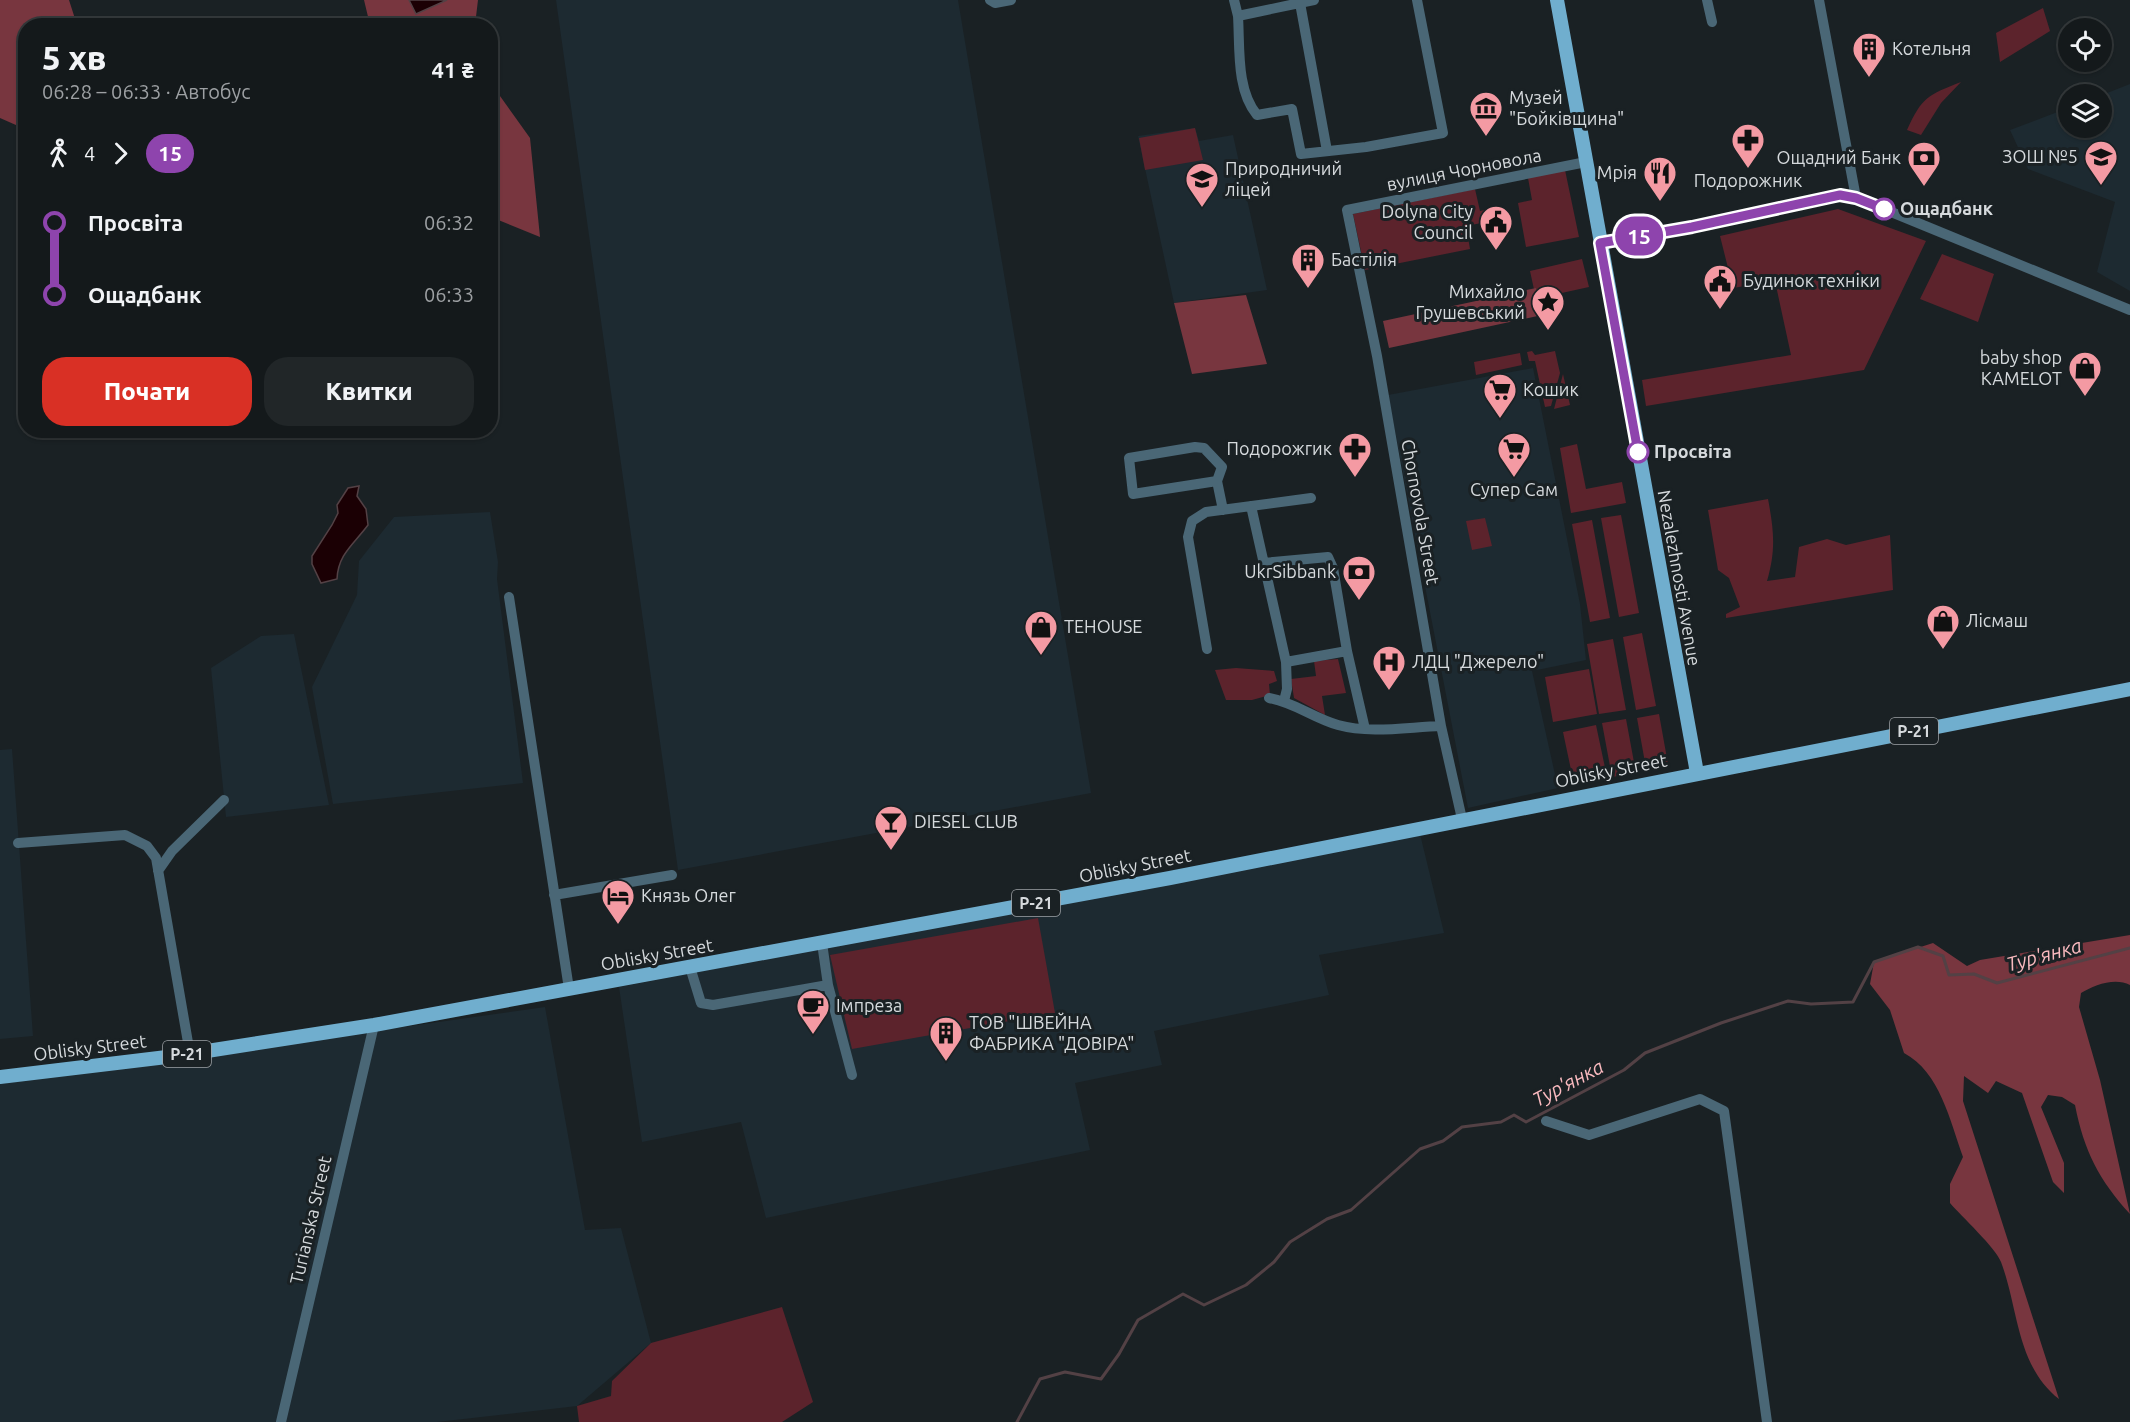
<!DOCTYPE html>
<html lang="uk">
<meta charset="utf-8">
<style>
:root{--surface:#14191b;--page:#212628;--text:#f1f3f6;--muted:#9da0a3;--line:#33383a;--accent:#d93025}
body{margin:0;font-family:Ubuntu,sans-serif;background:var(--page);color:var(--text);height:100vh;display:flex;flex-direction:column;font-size:22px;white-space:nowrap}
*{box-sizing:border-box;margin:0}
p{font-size:20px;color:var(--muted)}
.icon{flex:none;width:33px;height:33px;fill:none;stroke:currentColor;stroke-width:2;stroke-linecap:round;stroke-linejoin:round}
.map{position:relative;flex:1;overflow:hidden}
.details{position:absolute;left:18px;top:18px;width:480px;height:420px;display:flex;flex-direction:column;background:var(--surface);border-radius:24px;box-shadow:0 2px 4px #0004,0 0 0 2px var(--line)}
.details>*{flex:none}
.badge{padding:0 12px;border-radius:20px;font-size:21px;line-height:39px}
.buttons{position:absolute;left:2058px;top:18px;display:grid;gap:12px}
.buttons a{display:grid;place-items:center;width:54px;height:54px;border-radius:50%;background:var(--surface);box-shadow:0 2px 4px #0004,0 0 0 2px var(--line);font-size:30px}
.map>.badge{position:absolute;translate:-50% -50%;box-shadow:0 0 0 3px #fff}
.legs{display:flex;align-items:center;gap:9px;height:66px;padding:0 24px;font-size:20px}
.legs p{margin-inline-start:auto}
.overview{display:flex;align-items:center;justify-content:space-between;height:102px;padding:0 24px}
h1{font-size:33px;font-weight:800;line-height:45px}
.primary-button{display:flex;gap:12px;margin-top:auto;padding:12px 24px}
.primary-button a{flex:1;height:69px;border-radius:24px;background:var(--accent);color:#fff;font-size:24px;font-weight:800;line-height:69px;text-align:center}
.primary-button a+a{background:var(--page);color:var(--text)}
ul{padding:0 24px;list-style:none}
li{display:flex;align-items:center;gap:21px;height:72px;font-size:22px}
li i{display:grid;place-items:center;width:9px;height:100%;margin:0 8px;background:currentColor}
li i::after{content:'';width:15px;height:15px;margin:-8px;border:4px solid;border-radius:50%;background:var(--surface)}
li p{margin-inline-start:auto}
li:first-child i{background:linear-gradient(#0000 50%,currentColor 0)}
li:last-child i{background:linear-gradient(currentColor 50%,#0000 0)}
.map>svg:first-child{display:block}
.built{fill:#1d2a31}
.green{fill:#5c232c}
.forest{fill:#78363f}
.water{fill:#1b0004;stroke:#534145;stroke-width:1.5}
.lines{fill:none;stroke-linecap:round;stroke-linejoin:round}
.stream{stroke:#534145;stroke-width:3}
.minor{stroke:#4a6776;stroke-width:10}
.major{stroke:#70aece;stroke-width:14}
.line-1-casing{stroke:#fff;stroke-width:14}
.line-1{stroke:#8e44ad;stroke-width:9}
.stop-1-dot{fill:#fff;stroke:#8e44ad;stroke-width:3}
.labels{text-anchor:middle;stroke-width:6;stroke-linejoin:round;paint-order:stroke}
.shield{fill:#1a2124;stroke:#9ea2a6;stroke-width:1.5}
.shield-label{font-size:16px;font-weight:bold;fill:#d6dadd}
.poi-label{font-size:18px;fill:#d6dadd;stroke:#1a2124;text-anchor:start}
.street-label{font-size:18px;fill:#d6dadd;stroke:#1a2124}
.stop-label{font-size:18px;font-weight:bold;fill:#d6dadd;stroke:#1a2124;text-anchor:start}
.water-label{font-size:20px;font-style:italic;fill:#fababf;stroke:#1a2124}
</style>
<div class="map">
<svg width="2130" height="1422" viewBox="0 0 2130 1422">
<rect width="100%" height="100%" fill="#1a2124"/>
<path class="built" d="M 556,0 L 958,0 L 1091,793 L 678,870 Z
M 2130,84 L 2130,291 L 2097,272 L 2115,202 L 2028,169 L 2010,130 L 2068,108 L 2068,128 L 2102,128 L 2102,95 Z
M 1195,128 L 1199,141 L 1233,135 L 1267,290 L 1174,303 L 1138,136 Z
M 1533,368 L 1580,604 L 1586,660 L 1532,671 L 1558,788 L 1468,808 L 1388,395 Z
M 490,512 L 498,562 L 497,579 L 523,783 L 333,804 L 312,687 L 357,595 L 359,561 L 394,517 Z
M 294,634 L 329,805 L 226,817 L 211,668 L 261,636 Z
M 12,749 L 33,1036 L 0,1039 L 0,750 Z
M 1420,834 L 1444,933 L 1319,955 L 1329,995 L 1154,1031 L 1162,1065 L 1075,1083 L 1090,1150 L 766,1218 L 741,1122 L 642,1142 L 619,987 Z
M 545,1007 L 585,1230 L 621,1228 L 651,1343 L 577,1406 L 437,1422 L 0,1422 L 0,1084 Z"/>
<path class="green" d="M 2043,8 L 2050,31 L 2000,62 L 1996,33 Z
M 1961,82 L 1941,103 L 1921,135 L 1907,130 C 1922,97 1928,95 1961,82 Z
M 1195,128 L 1203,160 L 1145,170 L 1139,138 Z
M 1565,170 L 1579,237 L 1526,247 L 1518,203 L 1532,200 L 1528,178 Z
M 1475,189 L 1480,211 L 1494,208 L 1497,220 L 1466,226 L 1470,249 L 1365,270 L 1353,214 Z
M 1838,209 L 1926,241 L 1864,370 L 1646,406 L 1642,380 L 1791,355 L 1775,281 L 1733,288 L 1720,236 Z
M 1942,254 L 1994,274 L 1978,322 L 1920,299 Z
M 1582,259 L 1589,287 L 1548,296 L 1546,292 L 1535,294 L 1530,271 Z
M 1532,351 L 1535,355 L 1555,351 L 1560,373 L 1551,406 L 1545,407 L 1535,361 L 1529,361 L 1527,352 Z
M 1520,353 L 1522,365 L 1476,375 L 1474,362 Z
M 1563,374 L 1570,405 L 1554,409 Z
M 1577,444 L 1586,489 L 1622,482 L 1626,503 L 1571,513 L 1560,448 Z
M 1768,499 C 1774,531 1776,550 1767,581 L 1795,577 L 1799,547 L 1827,539 L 1846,545 L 1890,535 L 1893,590 L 1726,618 L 1726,614 L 1740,607 L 1729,578 L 1718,570 L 1708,510 Z
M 1621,515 L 1639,613 L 1619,617 L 1601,518 Z
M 1485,518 L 1492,546 L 1472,550 L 1466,521 Z
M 1592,520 L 1610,618 L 1590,622 L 1572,524 Z
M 1642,633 L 1656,706 L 1636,710 L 1623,637 Z
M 1613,639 L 1626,710 L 1599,714 L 1587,644 Z
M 1338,659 L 1346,693 L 1322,696 L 1325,715 L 1294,698 L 1291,679 L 1316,676 L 1314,661 Z
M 1236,668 L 1274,671 L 1277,681 L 1269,684 L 1270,695 L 1252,700 L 1226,700 L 1215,670 Z
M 1589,669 L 1597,714 L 1553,722 L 1545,677 Z
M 1659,714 L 1668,764 L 1646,768 L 1637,718 Z
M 1626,719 L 1636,773 L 1612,777 L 1602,723 Z
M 1596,725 L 1607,777 L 1574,784 L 1563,732 Z
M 1038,918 L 1055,1013 L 852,1049 L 830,955 Z
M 782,1307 L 813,1402 L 782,1422 L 579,1422 L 577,1406 L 611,1396 L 612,1381 L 651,1343 Z"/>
<path class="forest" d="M 0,0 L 69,0 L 77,25 L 26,26 L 25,129 L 0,118 Z
M 364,0 L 478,0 L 475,25 L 370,25 Z
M 490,82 L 530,138 L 540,237 L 491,217 Z
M 1536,288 L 1542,315 L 1389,348 L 1383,321 Z
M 1246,295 L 1267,364 L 1192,374 L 1174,303 Z
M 2130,935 L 2130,985 C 2115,977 2094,985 2081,993 L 2079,1007 L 2100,1080 L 2130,1214 C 2099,1180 2084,1151 2075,1105 L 2062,1097 L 2048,1095 L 2041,1107 L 2064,1163 L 2064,1193 L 2053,1182 L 2022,1093 L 1996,1081 L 1988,1093 L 1964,1076 L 1963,1101 L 2059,1399 C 2016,1365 2019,1310 2001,1262 C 1996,1248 1961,1216 1950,1203 L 1950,1184 L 1963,1157 C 1950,1121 1940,1072 1904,1053 L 1890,1010 L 1870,984 L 1874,962 L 1933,943 L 1967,966 L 1980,960 Z"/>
<path class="water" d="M 409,0 L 447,0 L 416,14 Z
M 359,486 L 357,496 L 366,509 L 368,525 C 354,544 338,554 337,579 L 321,583 L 312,564 L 312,556 L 332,525 L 338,513 L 337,505 L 348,488 Z"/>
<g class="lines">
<path class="stream" d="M 1017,1422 L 1040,1379 L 1065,1372 L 1101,1379 L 1119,1354 L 1138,1320 L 1183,1294 L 1204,1305 L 1246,1285 L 1274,1262 L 1290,1242 L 1327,1219 L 1351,1210 L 1420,1149 L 1443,1141 L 1462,1127 L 1501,1122 L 1514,1115 L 1526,1122 L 1624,1070 L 1645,1053 L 1721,1023 L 1788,1001 L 1811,1004 L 1853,1002 L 1874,962 L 1918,947 L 1943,956 L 1949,975 L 1974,974 L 1997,983 L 2130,948"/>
<path class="minor" d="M 990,0 L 995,3 L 1011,0
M 1234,0 L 1238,16 L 1314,0
M 1707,0 L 1712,22
M 1819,0 L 1856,198
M 1300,3 L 1327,151
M 1238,16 C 1240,47 1236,90 1257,115 L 1292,109 L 1301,154 L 1366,147 L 1443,133 L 1417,0
M 1600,243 L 1692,227 L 1840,195 L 1862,200 L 2130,310
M 1217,481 L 1222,467 L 1204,448 L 1195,447 L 1129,458 L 1133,494 L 1217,481 L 1223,510
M 1251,506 L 1286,662 L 1347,651
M 1263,563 L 1328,557 L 1333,568 L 1347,651 L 1365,729
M 509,597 L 569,989
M 1207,649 L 1188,537 L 1192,521 L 1206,512 L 1311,498
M 1269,698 C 1296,703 1313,718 1338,725 C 1370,734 1408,727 1441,726
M 1284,701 L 1287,689 L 1286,662
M 1462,819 L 1441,726 L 1377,356 L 1347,210 L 1586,162
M 18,843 L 125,835 L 147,846 L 156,858 L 190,1054
M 158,871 L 172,851 L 224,800
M 554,895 L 672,875
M 822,943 L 828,985 L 852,1075
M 690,967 L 701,1003 L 713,1005 L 828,985
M 1546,1121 L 1589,1135 L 1700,1099 L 1724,1111 L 1767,1422
M 281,1422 L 374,1025"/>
<path class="major" d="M 1557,0 L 1697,773
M 0,1077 L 175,1056 L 374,1025 L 1170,878 L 2130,689"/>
</g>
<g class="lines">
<defs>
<path id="line-1" d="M 1638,452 L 1600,243 L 1692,227 L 1840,195 L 1856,198 L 1884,209"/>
</defs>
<use href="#line-1" class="line-1-casing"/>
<use href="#line-1" class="line-1"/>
</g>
<defs>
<symbol id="building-pin" viewBox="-11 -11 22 30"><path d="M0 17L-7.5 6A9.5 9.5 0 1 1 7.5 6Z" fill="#f49aa3" stroke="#1a2124"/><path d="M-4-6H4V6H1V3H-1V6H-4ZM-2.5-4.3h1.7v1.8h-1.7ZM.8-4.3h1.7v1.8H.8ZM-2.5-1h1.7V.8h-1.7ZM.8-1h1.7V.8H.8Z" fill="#111"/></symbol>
<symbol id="museum-pin" viewBox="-11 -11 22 30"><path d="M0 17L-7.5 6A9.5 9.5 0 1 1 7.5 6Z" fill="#f49aa3" stroke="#1a2124"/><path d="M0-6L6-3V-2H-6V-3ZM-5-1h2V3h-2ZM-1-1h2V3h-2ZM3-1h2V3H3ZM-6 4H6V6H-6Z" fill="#111"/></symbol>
<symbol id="pharmacy-pin" viewBox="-11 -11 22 30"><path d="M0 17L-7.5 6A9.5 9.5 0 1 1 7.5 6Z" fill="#f49aa3" stroke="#1a2124"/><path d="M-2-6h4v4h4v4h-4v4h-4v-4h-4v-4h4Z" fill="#111"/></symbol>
<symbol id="school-pin" viewBox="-11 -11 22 30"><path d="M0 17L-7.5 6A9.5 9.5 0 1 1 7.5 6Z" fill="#f49aa3" stroke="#1a2124"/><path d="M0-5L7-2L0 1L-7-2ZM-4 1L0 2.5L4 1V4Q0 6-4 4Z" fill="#111"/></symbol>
<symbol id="bank-pin" viewBox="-11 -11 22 30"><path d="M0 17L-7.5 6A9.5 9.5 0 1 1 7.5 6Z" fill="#f49aa3" stroke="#1a2124"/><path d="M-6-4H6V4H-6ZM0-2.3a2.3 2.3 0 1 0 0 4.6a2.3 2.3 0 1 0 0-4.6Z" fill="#111"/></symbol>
<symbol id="restaurant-pin" viewBox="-11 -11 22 30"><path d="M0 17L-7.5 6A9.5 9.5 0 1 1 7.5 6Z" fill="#f49aa3" stroke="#1a2124"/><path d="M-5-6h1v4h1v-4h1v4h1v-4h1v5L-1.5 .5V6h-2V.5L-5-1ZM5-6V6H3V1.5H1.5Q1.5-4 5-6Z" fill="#111"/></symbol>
<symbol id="civic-pin" viewBox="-11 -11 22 30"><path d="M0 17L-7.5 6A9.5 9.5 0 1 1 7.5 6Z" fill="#f49aa3" stroke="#1a2124"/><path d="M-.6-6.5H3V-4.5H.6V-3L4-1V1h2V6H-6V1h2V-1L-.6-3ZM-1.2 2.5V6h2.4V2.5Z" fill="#111"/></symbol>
<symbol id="sight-pin" viewBox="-11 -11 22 30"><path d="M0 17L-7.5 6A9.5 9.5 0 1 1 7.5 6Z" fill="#f49aa3" stroke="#1a2124"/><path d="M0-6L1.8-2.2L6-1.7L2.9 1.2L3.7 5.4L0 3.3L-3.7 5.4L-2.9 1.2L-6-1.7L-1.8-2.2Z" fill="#111"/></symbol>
<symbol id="shop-pin" viewBox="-11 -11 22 30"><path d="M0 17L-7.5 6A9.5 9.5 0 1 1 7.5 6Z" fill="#f49aa3" stroke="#1a2124"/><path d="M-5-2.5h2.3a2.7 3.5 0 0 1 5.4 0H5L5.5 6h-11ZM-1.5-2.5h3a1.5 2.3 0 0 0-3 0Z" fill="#111"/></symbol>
<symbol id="supermarket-pin" viewBox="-11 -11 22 30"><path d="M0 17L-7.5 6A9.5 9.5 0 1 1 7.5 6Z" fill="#f49aa3" stroke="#1a2124"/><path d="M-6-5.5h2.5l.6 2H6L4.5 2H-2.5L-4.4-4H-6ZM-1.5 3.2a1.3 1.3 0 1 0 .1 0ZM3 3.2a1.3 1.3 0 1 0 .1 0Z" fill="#111"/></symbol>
<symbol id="hospital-pin" viewBox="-11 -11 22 30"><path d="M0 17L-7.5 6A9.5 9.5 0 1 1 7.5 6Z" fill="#f49aa3" stroke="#1a2124"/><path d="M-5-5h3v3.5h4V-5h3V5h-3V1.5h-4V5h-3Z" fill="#111"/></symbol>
<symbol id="bar-pin" viewBox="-11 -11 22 30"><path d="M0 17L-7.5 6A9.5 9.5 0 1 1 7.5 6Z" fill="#f49aa3" stroke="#1a2124"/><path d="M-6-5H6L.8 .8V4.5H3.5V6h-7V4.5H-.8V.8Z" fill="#111"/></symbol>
<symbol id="hotel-pin" viewBox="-11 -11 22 30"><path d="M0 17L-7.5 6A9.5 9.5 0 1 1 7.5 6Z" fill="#f49aa3" stroke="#1a2124"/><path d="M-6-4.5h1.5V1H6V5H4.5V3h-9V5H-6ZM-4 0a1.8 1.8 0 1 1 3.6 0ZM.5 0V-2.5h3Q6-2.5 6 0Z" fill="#111"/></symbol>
<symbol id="cafe-pin" viewBox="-11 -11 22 30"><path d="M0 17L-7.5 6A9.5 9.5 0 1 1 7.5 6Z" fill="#f49aa3" stroke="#1a2124"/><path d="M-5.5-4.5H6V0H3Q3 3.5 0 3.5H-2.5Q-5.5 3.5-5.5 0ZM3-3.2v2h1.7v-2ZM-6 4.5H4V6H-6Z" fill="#111"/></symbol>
</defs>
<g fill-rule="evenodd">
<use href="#building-pin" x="1850" y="30" width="38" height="52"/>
<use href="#museum-pin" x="1467" y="89" width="38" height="52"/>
<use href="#pharmacy-pin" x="1729" y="121" width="38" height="52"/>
<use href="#school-pin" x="2082" y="138" width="38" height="52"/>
<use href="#bank-pin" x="1905" y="139" width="38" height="52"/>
<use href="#restaurant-pin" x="1641" y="154" width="38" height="52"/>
<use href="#school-pin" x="1183" y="160" width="38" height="52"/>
<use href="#civic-pin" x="1477" y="203" width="38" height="52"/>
<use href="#building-pin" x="1289" y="241" width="38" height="52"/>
<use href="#civic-pin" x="1701" y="262" width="38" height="52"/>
<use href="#sight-pin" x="1529" y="283" width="38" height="52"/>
<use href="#shop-pin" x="2066" y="349" width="38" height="52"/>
<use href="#supermarket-pin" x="1481" y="371" width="38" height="52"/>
<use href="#pharmacy-pin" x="1336" y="430" width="38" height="52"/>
<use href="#supermarket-pin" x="1495" y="430" width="38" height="52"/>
<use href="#bank-pin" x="1340" y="553" width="38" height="52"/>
<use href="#shop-pin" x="1924" y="602" width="38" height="52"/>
<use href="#shop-pin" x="1022" y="608" width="38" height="52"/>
<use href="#hospital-pin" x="1370" y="643" width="38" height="52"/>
<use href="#bar-pin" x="872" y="803" width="38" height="52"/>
<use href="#hotel-pin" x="599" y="877" width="38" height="52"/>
<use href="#cafe-pin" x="794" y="987" width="38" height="52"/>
<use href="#building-pin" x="927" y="1014" width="38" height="52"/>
</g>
<g class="stop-1-dot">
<circle cx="1884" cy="209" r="10"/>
<circle cx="1638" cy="452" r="10"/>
</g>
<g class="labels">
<g class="shield">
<rect x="1890" y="718" width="48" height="26" rx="4.5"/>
<rect x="1012" y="890" width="48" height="26" rx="4.5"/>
<rect x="163" y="1041" width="48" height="26" rx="4.5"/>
</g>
<g class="shield-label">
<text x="1914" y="737">Р-21</text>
<text x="1036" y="909">Р-21</text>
<text x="187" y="1060">Р-21</text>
</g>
<g class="poi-label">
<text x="1892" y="55">Котельня</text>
<text x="1509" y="104">Музей<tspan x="1509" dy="21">"Бойківщина"</tspan></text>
<text x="2078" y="163" text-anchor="end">ЗОШ №5</text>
<text x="1901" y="164" text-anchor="end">Ощадний Банк</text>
<text x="1225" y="175">Природничий<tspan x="1225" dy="21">ліцей</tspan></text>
<text x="1637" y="179" text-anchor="end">Мрія</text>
<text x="1748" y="187" text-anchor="middle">Подорожник</text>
<text x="1473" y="218" text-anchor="end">Dolyna City<tspan x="1473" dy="21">Council</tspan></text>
<text x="1331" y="266">Бастілія</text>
<text x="1743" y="287">Будинок техніки</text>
<text x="1525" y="298" text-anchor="end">Михайло<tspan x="1525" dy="21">Грушевський</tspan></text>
<text x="2062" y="364" text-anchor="end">baby shop<tspan x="2062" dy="21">KAMELOT</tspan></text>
<text x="1523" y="396">Кошик</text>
<text x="1332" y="455" text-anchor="end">Подорожгик</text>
<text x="1514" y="496" text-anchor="middle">Супер Сам</text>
<text x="1336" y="578" text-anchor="end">UkrSibbank</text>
<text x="1966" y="627">Лісмаш</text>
<text x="1064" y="633">TEHOUSE</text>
<text x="1412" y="668">ЛДЦ "Джерело"</text>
<text x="914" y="828">DIESEL CLUB</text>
<text x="641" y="902">Князь Олег</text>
<text x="836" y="1012">Імпреза</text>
<text x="969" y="1029">ТОВ "ШВЕЙНА<tspan x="969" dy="21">ФАБРИКА "ДОВІРА"</tspan></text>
</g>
<g class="street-label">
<text transform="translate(1464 170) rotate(-11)" y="6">вулиця Чорновола</text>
<text transform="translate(1420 512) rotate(80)" y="6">Chornovola Street</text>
<text transform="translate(1679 578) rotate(80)" y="6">Nezalezhnosti Avenue</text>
<text transform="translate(1611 771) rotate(-11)" y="6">Oblisky Street</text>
<text transform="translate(1135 866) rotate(-11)" y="6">Oblisky Street</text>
<text transform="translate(657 955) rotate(-10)" y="6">Oblisky Street</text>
<text transform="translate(90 1048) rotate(-7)" y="6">Oblisky Street</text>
<text transform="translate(311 1220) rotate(-77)" y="6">Turianska Street</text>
</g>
<g class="stop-label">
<text x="1900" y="215">Ощадбанк</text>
<text x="1654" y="458">Просвіта</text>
</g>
<g class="water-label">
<text transform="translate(2044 955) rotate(-15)" y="7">Тур'янка</text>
<text transform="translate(1568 1083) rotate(-28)" y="7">Тур'янка</text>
</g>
</g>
</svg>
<div class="buttons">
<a><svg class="icon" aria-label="locate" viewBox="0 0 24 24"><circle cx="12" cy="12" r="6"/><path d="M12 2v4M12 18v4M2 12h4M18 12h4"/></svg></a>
<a><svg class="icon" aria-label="layers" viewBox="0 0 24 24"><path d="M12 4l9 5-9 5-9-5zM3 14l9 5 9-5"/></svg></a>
</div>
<b class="badge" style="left:1639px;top:236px;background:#8e44ad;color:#fff">15</b>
<section class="details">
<div class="overview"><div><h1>5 хв</h1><p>06:28 – 06:33 · Автобус</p></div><b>41 ₴</b></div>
<div class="legs"><svg class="icon" aria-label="walk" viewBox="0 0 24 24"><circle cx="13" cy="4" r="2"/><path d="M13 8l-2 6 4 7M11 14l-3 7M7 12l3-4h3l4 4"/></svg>4<svg class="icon" aria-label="forward" viewBox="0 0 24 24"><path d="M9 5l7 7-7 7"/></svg><b class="badge" style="background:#8e44ad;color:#fff">15</b></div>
<ul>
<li><i style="color:#8e44ad"></i><b>Просвіта</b><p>06:32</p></li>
<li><i style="color:#8e44ad"></i><b>Ощадбанк</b><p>06:33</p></li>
</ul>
<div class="primary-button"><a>Почати</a><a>Квитки</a></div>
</section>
</div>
